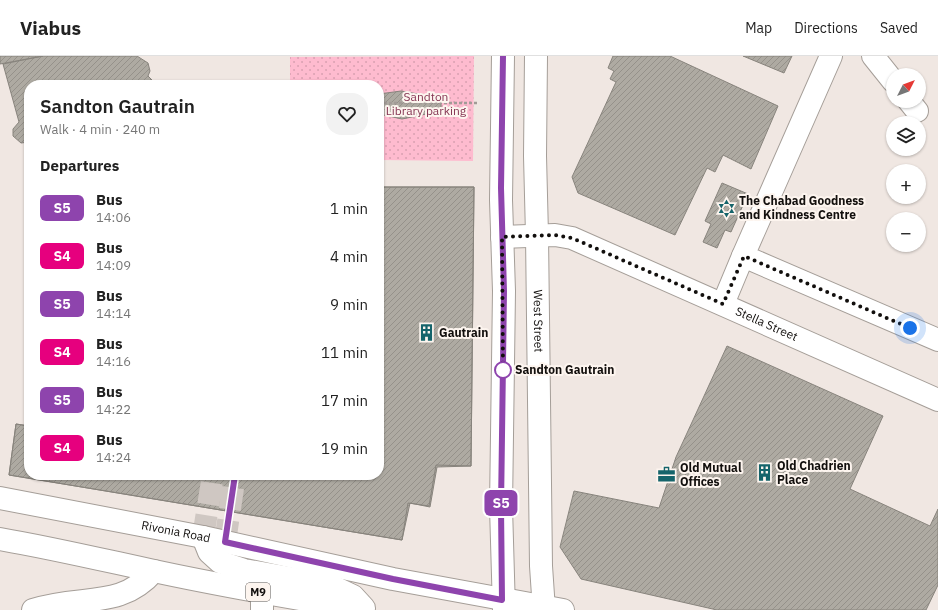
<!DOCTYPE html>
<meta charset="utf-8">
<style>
:root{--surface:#fff;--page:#f2f2f2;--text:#222;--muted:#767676;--line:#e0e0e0}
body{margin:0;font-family:"IBM Plex Sans",sans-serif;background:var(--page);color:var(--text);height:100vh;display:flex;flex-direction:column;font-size:15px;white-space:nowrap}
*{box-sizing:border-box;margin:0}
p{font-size:13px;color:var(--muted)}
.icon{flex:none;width:22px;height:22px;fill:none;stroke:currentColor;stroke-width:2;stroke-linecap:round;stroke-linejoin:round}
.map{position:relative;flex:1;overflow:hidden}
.side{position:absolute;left:24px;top:24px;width:360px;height:400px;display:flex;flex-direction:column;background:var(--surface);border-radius:16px;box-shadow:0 1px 3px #0004}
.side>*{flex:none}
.badge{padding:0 8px;border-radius:6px;font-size:14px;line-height:26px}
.needle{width:26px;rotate:48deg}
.buttons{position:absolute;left:886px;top:12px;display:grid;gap:8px}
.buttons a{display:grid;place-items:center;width:40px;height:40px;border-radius:50%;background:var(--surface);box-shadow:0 1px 3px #0004;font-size:20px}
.you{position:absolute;width:20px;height:20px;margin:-10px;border:3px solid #fff;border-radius:50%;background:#1a73e8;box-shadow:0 0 0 6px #1a73e833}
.map>.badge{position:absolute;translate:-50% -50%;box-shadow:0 0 0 2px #fff}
h2{padding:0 16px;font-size:15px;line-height:36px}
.round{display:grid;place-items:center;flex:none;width:42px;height:42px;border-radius:16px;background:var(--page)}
.overview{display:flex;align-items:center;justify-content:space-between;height:68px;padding:0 16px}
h1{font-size:19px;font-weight:600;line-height:30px}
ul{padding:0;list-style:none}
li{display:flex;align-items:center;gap:12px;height:48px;padding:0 16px}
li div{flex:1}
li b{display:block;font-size:15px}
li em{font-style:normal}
li .badge{min-width:44px;font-weight:700;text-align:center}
header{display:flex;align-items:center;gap:24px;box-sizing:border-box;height:56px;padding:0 20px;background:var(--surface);border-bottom:1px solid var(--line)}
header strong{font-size:19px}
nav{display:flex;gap:22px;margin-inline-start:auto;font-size:14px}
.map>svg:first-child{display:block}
.park{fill:url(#park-dots)}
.building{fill:url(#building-hatch);stroke:#88847d}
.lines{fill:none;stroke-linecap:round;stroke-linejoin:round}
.minor-tunnel{stroke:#cfc7c2;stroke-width:22;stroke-dasharray:22 11;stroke-linecap:butt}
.minor-casing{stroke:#a59e98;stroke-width:24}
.major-casing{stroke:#a59e98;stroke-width:24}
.path{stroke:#a29b97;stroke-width:2.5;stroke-dasharray:3 2;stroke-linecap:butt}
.minor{stroke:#fff;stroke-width:22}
.major{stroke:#fff;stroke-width:22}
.line-casing{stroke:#fff;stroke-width:9}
.line{stroke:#8e44ad;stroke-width:6}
.walk{stroke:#120f0d;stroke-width:4;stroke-dasharray:0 7.2}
.stop-dot{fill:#fff;stroke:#8e44ad;stroke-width:2}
.labels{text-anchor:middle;stroke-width:4;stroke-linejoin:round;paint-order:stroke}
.shield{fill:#fdf5ef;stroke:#585451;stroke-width:1}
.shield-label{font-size:11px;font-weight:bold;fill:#120f0d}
.park-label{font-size:12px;fill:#853553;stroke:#fdf5ef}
.poi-label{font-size:12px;font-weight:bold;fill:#120f0d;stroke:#fdf5ef;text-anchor:start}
.street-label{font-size:12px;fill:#120f0d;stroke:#fdf5ef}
.stop-label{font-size:12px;font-weight:bold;fill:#120f0d;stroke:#fdf5ef;text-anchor:start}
</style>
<header>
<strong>Viabus</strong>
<nav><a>Map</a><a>Directions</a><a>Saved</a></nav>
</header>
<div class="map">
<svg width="938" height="554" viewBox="0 0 938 554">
<defs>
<pattern id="park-dots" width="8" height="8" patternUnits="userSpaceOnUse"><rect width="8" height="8" fill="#febbcf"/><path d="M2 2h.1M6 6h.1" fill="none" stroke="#d9a0b1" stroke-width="1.8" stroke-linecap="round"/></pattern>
<pattern id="building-hatch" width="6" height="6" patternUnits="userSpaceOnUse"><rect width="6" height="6" fill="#aeaaa2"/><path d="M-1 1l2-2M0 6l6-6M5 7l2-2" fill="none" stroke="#95918a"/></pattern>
</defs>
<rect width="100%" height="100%" fill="#f0e7e2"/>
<path class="park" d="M 474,0 L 473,105 L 379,104 L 379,29 L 290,29 L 290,1 Z"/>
<path class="building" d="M 0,0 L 43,0 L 0,8 Z
M 43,0 L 137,0 L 148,7 L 150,15 L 148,20 L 157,29 L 29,29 L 29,86 L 21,87 L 13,80 L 13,73 L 19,66 L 3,8 Z
M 613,0 L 670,0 L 778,50 L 751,113 L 723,99 L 715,116 L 707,112 L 675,179 L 578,137 L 572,121 L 616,26 L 610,23 L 614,15 L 608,12 Z
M 743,0 L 792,0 L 784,17 Z
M 401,35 L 441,42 L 441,55 L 402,63 L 379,58 L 379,38 Z
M 722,127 L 748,138 L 731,176 L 725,174 L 717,192 L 703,186 L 711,168 L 705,165 Z
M 379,131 L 474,131 L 471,410 L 437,411 L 430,451 L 410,447 L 402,484 L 9,419 L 16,368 L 29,370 L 29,419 L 379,419 Z
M 379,131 L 474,131 L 471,410 L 436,409 L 429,450 L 408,447 L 402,484 L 9,419 L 16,368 L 29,370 L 29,419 L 379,419 Z
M 727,290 L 883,360 L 850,433 L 930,470 L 938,453 L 938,529 L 926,554 L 717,554 L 581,523 L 560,491 L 574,435 L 659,452 L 676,401 Z"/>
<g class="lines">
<path class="minor-tunnel" d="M 203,481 L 213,419
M 225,486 L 235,419"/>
<defs>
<g id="minor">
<path d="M 503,0 L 501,144 L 504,235 L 501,451 L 504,554"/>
<path id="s1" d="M 536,0 L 535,100 L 537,179 L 541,510 L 544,554"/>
<path d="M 831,0 L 743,200 L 938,284"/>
<path d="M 873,0 L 893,25"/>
<path d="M 909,45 L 917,55"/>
<path id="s2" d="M 502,181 L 555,179 L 572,182 L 938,344"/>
<path d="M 723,248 L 743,200"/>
<path d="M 33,554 C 82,538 120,554 154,515"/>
<path d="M 262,554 L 262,537"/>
</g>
<g id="major">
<path id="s3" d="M 0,442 L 203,481 L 393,523 L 563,554"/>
<path d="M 203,481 L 209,496 L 220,506 L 244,514 L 312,526 L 336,532 L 353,540 L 364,552"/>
<path d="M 0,483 C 52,492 103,504 154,515 C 223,530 293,542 363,554"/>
</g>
</defs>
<use href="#minor" class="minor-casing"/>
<use href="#major" class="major-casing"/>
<path class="path" d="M 379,47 L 479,47"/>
<use href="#minor" class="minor"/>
<use href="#major" class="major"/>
</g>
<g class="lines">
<defs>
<path id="line" d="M 235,419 L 225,486 L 393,523 L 502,544 L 501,451 L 504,235 L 501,132 L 503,0"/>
</defs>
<use href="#line" class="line-casing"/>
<use href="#line" class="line"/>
<path class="walk" d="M 503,314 L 502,181 L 555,179 L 572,182 L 723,248 L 744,200 L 910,272"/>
</g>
<defs>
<symbol id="synagogue-bare" viewBox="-9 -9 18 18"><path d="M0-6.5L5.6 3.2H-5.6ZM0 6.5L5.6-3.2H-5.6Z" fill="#15646b" stroke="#fdf5ef" stroke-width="2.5" paint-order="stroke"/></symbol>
<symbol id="building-bare" viewBox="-9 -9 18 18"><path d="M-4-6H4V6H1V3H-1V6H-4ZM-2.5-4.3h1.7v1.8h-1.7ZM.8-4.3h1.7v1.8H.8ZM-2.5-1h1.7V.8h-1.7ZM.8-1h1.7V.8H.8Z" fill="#15646b" stroke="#fdf5ef" stroke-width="2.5" paint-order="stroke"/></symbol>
<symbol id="office-bare" viewBox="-9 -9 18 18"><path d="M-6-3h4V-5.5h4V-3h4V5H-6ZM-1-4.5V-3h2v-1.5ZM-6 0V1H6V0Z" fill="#15646b" stroke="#fdf5ef" stroke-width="2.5" paint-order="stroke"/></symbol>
</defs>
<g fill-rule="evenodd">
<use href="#synagogue-bare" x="714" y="140" width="25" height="25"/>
<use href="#building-bare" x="414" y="264" width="25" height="25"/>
<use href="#building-bare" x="752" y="404" width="25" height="25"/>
<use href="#office-bare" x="654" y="406" width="25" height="25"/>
</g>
<circle class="stop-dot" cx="503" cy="314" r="8"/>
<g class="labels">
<rect class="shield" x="246" y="527" width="24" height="18" rx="3"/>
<g class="shield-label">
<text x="258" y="540">M9</text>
</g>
<g class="park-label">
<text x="426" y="45">Sandton<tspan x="426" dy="14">Library parking</tspan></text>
</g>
<g class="poi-label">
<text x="739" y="149">The Chabad Goodness<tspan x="739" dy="14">and Kindness Centre</tspan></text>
<text x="439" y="281">Gautrain</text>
<text x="777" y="414">Old Chadrien<tspan x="777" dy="14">Place</tspan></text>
<text x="680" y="416">Old Mutual<tspan x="680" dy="14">Offices</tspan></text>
</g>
<g class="street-label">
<text dy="4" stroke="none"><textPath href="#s1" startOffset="265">West Street</textPath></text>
<text dy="4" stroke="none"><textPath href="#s2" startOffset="283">Stella Street</textPath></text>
<text dy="4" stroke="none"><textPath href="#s3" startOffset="179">Rivonia Road</textPath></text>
</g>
<g class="stop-label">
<text x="515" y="318">Sandton Gautrain</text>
</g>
</g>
</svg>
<div class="buttons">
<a><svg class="needle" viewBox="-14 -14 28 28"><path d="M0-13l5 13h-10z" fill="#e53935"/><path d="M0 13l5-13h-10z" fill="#767676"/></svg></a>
<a><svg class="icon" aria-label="layers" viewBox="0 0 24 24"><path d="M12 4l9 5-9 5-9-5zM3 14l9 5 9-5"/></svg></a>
<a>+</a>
<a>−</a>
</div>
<div class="you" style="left:910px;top:272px"></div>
<b class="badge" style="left:501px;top:447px;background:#8e44ad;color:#fff">S5</b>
<section class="side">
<div class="overview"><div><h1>Sandton Gautrain</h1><p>Walk · 4 min · 240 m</p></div><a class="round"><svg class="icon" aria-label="heart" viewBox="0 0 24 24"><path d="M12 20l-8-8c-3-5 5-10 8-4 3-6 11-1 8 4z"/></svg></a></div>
<h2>Departures</h2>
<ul>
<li><span class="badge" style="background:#8e44ad;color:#fff">S5</span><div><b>Bus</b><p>14:06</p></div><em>1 min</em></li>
<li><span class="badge" style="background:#e6007e;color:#fff">S4</span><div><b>Bus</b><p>14:09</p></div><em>4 min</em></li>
<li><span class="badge" style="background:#8e44ad;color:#fff">S5</span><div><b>Bus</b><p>14:14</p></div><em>9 min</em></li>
<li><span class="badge" style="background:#e6007e;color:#fff">S4</span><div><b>Bus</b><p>14:16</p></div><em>11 min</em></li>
<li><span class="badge" style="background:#8e44ad;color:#fff">S5</span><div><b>Bus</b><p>14:22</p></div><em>17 min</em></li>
<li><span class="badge" style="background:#e6007e;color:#fff">S4</span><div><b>Bus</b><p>14:24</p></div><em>19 min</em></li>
</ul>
</section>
</div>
